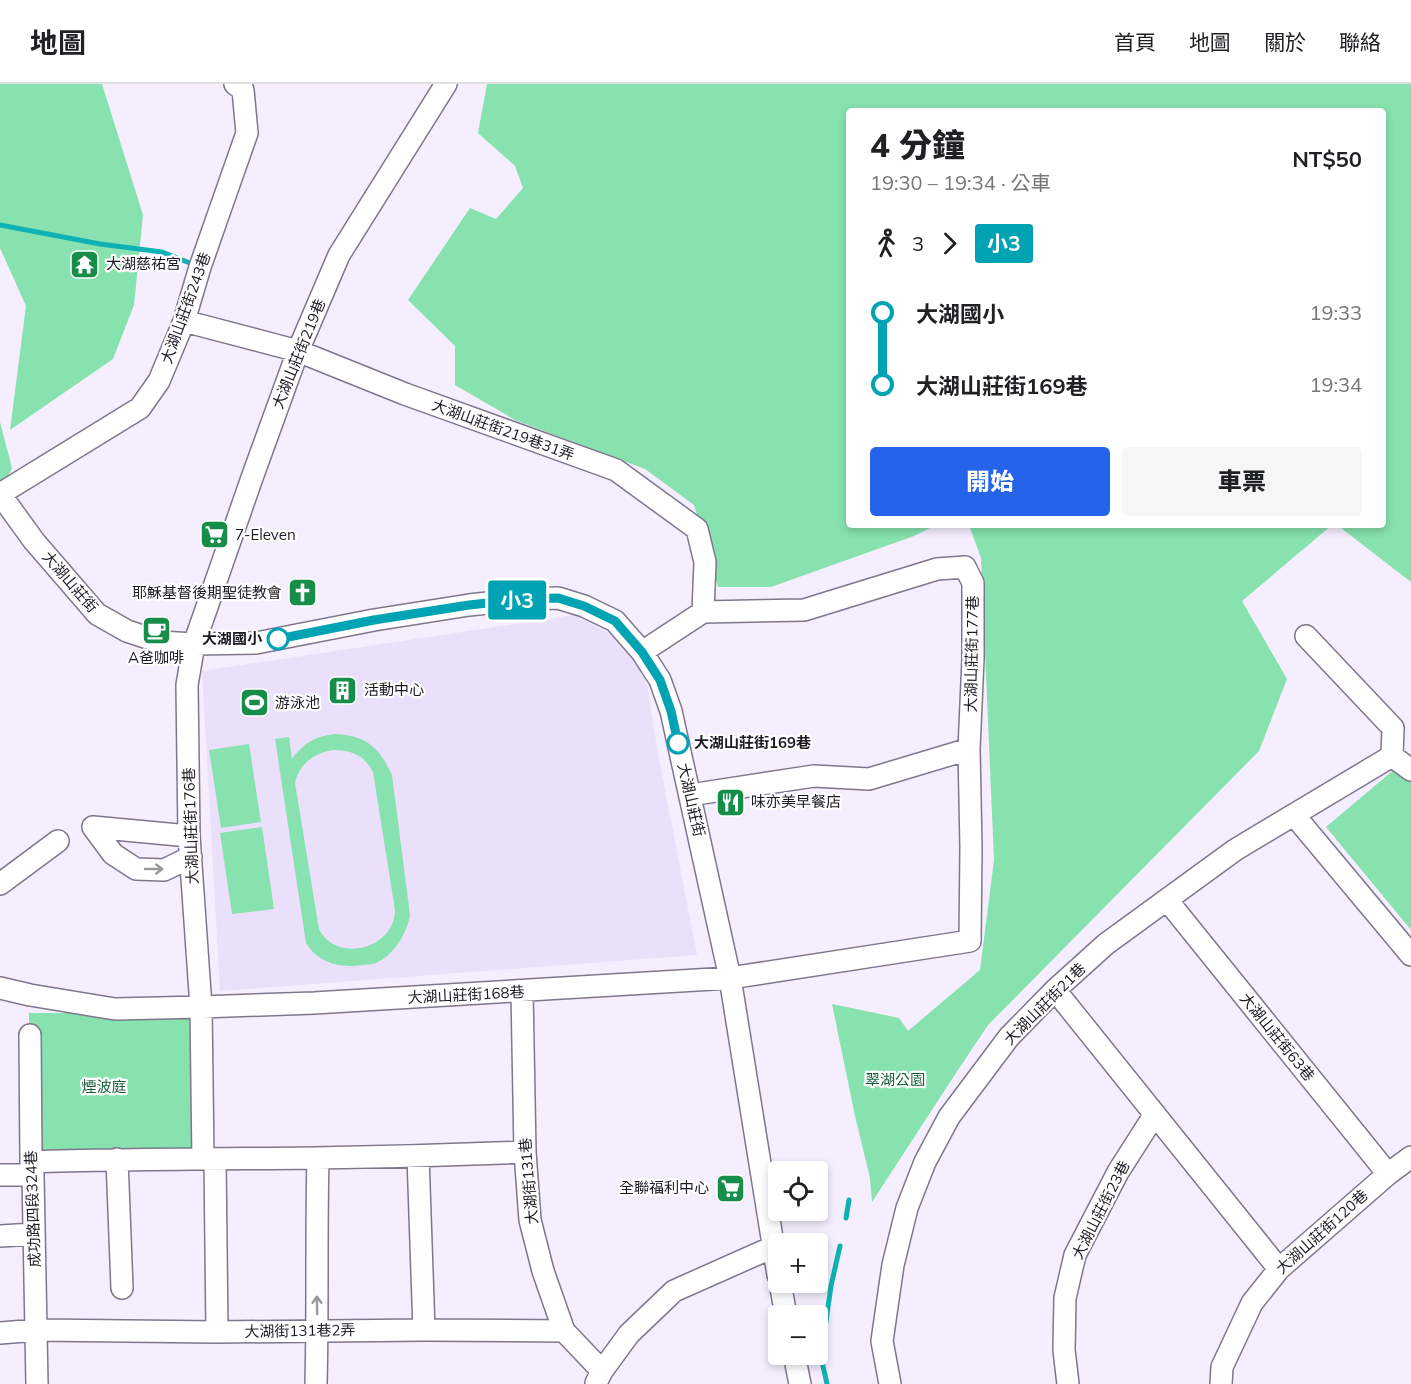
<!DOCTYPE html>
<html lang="zh-TW">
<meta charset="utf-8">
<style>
:root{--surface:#fff;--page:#f6f6f6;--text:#202124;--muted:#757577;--line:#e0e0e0;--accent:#2563eb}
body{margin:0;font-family:Mulish,"Noto Sans TC",sans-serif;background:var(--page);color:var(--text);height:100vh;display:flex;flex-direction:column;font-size:22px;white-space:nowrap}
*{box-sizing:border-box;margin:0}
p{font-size:20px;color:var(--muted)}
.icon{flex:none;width:33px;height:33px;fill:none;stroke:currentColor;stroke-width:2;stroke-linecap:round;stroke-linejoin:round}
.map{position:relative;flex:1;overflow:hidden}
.drawer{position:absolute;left:846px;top:24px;width:540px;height:420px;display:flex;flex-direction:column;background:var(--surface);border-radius:6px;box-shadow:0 3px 9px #0003}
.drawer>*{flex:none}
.badge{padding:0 12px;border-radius:4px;font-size:21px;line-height:39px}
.fabs{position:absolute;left:768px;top:1077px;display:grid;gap:12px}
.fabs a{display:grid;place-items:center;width:60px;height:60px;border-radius:6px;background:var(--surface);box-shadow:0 3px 9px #0003;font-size:30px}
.map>.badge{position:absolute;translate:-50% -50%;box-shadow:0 0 0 3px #fff}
.legs{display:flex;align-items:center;gap:9px;height:66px;padding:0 24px;font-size:20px}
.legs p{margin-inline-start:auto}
.headline{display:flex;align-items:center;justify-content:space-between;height:102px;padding:0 24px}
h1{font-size:33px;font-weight:800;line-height:45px}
.primary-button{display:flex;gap:12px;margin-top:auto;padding:12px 24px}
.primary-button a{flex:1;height:69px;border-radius:6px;background:var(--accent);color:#fff;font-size:24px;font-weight:800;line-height:69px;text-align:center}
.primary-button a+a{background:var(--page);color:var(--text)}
ul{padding:0 24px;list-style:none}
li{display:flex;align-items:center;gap:21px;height:72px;font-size:22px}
li i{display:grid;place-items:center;width:9px;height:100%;margin:0 8px;background:currentColor}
li i::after{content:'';width:15px;height:15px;margin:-8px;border:4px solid;border-radius:50%;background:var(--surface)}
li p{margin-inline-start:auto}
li:first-child i{background:linear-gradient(#0000 50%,currentColor 0)}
li:last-child i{background:linear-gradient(currentColor 50%,#0000 0)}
header{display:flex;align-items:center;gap:36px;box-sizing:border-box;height:84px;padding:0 30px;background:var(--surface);border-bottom:2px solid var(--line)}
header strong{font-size:28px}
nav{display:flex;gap:33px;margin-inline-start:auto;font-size:21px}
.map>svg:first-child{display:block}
.built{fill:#ebe0fb}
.green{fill:#87e2af;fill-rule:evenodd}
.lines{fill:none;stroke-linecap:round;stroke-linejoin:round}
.stream{stroke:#0eb2b5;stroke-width:5}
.minor-casing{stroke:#7f768d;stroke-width:24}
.minor{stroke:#fff;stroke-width:21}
.oneway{stroke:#99989c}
.line-1-casing{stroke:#fff;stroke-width:14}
.line-1{stroke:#00a3b4;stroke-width:9}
.stop-1-dot{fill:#fff;stroke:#00a3b4;stroke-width:3}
.labels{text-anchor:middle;stroke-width:4.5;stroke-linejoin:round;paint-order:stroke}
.poi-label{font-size:15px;fill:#1d1a23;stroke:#fff;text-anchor:start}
.street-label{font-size:15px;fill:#1d1a23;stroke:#fff}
.stop-label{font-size:15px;font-weight:bold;fill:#1d1a23;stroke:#fff;text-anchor:end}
.park-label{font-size:15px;fill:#195e3d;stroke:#fff}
</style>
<header>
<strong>地圖</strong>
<nav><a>首頁</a><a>地圖</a><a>關於</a><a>聯絡</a></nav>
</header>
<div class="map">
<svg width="1411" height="1300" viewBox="0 0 1411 1300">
<rect width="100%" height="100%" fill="#f4eefe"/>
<path class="built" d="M 574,531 L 610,550 L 636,579 L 647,601 L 659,675 L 697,871 L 220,907 L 202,587 Z"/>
<path class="green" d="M 0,0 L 102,0 L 143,131 L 134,221 L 113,275 L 10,346 L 26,222 L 0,164 Z
M 487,0 L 1411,0 L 1411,498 L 1337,441 L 1383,441 L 1383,27 L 849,27 L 849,441 L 936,441 L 914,452 L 771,503 L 718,503 L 694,421 L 645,385 L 515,336 L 455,301 L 455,262 L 408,216 L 470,124 L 496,135 L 523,104 L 515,82 L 478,49 Z
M 0,338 L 12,384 L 0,410 Z
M 969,441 L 1332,441 L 1242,517 L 1287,595 L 1259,667 L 988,941 L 956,989 L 872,1118 L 870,1094 L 855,1032 L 832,920 L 899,934 L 908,947 L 980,886 L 994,776 L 981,474 Z
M 335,650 C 366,651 380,664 392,691 L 410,831 C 407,849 394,871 376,879 C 372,880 367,881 363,881 C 340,884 319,880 306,859 L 275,655 L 289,653 L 292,675 C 303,659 316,652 335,650 ZM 333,666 C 352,666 364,671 373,688 L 395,826 C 395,865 336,880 319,845 L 295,699 C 299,680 314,669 333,666 Z
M 249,660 L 261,738 L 221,744 L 209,666 Z
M 1396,684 L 1411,696 L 1411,846 L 1326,743 Z
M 262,743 L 274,825 L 232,830 L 220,749 Z
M 29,929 L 190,929 L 194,1075 L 31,1078 Z"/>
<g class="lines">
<path class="stream" d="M 0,141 L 100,160 L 162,168 L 195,181
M 846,1134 L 849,1116
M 827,1300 L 821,1273 L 831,1202 L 840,1162"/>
<defs>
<path id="minor" d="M 184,237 L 298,267 L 405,310 L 616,386 L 697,445 L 705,478 L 703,528
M 0,410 L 34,457 L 97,530 L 127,547 L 160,558 L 194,560 L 256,559 L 374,536 L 469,521 L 525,515 L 558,514 L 584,522 L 615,537 L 642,568 L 660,596 L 671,627 L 730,894 L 778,1191
M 0,410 L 140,324 L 159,297 L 184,237 L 200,183 L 247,49 L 243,6 L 235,0
M 1306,552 L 1393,644 L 1392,672 L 1411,686
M 690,711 L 814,692 L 869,695 L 969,665
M 1294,731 L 1411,871
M 93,743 L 113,770 L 136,785 L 164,786 L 191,773
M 93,743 L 189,752
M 0,800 L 58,757
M 1167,816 L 1388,1090
M 0,904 L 30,911 L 115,925 L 201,923 L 314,919 L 730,894 L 970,857 L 971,763 L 969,665 L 973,575 L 973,499 L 965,483 L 937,485 L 804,526 L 703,528 L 642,568
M 1055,906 L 1279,1185
M 522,907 L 525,1068 L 530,1136 L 543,1187 L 564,1247 L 602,1287
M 30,951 L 31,1078 L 33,1091 L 37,1300
M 418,1072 L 424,1246
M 117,1075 L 122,1204
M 203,1075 L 201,923 L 189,752 L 187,601 L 194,560 L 253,391 L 298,267 L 339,171 L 446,0
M 215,1075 L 217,1248
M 31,1078 C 126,1075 220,1075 315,1074 C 385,1073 455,1071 525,1068
M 0,1091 L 33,1091
M 0,1152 L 33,1150
M 780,1198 L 786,1232
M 0,1249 L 37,1246 L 217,1248 L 424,1246 L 564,1247
M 794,1270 L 800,1300
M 596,1299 L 602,1287 L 629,1250 L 674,1207 L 773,1163
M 316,1300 C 318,1225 316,1149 318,1074
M 890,1300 L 882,1257 L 893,1181 L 907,1124 L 925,1078 L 949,1033 L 1009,953 L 1055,906 L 1106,860 L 1235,766 L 1392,672
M 1068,1300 L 1064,1266 L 1065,1214 L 1075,1171 L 1118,1088 L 1155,1030
M 1221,1300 L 1222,1283 L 1252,1219 L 1279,1185 L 1388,1090 L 1411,1073"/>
</defs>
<use href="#minor" class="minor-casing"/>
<use href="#minor" class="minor"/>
</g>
<defs><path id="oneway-shaft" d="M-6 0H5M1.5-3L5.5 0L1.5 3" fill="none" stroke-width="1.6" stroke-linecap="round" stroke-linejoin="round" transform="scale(1.5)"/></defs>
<g class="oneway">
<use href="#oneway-shaft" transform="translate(154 785)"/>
<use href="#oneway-shaft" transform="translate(317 1221) rotate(-91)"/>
</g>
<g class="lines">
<defs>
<path id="line-1" d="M 278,555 L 374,536 L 469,521 L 525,515 L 558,514 L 584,522 L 615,537 L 642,568 L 660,596 L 671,627 L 678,659"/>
</defs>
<use href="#line-1" class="line-1-casing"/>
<use href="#line-1" class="line-1"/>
</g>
<defs>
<symbol id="temple-square" viewBox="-11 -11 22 22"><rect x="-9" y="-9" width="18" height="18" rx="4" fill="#168d48" stroke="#fff"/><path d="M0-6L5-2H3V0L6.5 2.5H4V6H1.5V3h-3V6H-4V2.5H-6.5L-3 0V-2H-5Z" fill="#fff"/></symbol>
<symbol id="supermarket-square" viewBox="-11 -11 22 22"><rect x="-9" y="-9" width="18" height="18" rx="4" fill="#168d48" stroke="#fff"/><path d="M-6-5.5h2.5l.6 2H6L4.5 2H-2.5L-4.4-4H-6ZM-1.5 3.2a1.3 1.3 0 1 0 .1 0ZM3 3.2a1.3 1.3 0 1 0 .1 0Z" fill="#fff"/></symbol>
<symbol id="church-square" viewBox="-11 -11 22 22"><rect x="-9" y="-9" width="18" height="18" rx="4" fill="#168d48" stroke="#fff"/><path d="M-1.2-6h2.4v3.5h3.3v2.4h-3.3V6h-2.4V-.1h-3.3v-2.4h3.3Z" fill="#fff"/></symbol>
<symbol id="cafe-square" viewBox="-11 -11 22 22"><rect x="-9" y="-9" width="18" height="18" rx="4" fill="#168d48" stroke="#fff"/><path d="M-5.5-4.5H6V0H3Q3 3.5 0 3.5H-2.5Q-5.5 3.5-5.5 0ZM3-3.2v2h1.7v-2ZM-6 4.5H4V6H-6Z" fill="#fff"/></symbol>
<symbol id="building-square" viewBox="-11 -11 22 22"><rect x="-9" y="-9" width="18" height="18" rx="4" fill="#168d48" stroke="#fff"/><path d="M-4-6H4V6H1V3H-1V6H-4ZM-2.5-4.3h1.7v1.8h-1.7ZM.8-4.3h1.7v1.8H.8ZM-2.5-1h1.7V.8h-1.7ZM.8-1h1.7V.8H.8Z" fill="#fff"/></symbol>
<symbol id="stadium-square" viewBox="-11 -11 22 22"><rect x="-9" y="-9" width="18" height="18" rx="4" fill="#168d48" stroke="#fff"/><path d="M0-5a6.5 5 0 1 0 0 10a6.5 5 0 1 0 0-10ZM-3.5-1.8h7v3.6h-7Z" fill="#fff"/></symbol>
<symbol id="restaurant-square" viewBox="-11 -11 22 22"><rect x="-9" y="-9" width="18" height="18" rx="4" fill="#168d48" stroke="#fff"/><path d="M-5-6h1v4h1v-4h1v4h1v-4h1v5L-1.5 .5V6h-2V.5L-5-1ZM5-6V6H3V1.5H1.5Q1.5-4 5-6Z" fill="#fff"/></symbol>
</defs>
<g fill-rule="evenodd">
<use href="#temple-square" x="68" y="164" width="33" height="33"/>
<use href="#supermarket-square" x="198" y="434" width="33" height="33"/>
<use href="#church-square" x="286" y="492" width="33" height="33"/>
<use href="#cafe-square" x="140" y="530" width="33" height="33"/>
<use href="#building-square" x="326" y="590" width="33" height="33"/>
<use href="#stadium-square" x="238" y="602" width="33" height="33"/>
<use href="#restaurant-square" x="714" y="702" width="33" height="33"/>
<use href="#supermarket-square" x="714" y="1088" width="33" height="33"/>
</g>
<g class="stop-1-dot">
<circle cx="278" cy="555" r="10"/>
<circle cx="678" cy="659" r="10"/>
</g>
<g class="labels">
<g class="poi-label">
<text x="106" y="185">大湖慈祐宮</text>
<text x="235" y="456">7-Eleven</text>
<text x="282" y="514" text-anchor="end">耶穌基督後期聖徒教會</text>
<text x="156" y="579" text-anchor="middle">A爸咖啡</text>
<text x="364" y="611">活動中心</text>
<text x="275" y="624">游泳池</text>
<text x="751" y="723">味亦美早餐店</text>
<text x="709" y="1109" text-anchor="end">全聯福利中心</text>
</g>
<g class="street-label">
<text transform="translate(186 224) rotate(-70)" y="5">大湖山莊街243巷</text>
<text transform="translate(299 270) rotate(-68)" y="5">大湖山莊街219巷</text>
<text transform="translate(503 346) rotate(20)" y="5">大湖山莊街219巷31弄</text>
<text transform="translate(70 498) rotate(49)" y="5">大湖山莊街</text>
<text transform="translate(972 570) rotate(-89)" y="5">大湖山莊街177巷</text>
<text transform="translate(691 716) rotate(77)" y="5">大湖山莊街</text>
<text transform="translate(191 742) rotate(-92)" y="5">大湖山莊街176巷</text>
<text transform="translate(466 911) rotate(-3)" y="5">大湖山莊街168巷</text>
<text transform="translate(1045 920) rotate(-45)" y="5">大湖山莊街21巷</text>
<text transform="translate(1277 953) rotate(51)" y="5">大湖山莊街63巷</text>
<text transform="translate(529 1097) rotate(-95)" y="5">大湖街131巷</text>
<text transform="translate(33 1125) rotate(-92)" y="5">成功路四段324巷</text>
<text transform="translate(1101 1126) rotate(-63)" y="5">大湖山莊街23巷</text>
<text transform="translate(1322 1148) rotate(-42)" y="5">大湖山莊街120巷</text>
<text transform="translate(300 1247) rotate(-1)" y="5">大湖街131巷2弄</text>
</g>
<g class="stop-label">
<text x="262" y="560">大湖國小</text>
<text x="694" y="664" text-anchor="start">大湖山莊街169巷</text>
</g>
<g class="park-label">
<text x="895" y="1001">翠湖公園</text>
<text x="104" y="1008">煙波庭</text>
</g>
</g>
</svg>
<div class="fabs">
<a><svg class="icon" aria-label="locate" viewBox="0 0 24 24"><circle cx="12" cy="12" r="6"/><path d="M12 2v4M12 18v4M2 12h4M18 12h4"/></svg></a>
<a>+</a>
<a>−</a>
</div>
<b class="badge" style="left:517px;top:516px;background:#00a3b4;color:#fff">小3</b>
<section class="drawer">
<div class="headline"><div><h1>4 分鐘</h1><p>19:30 – 19:34 · 公車</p></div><b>NT$50</b></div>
<div class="legs"><svg class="icon" aria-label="walk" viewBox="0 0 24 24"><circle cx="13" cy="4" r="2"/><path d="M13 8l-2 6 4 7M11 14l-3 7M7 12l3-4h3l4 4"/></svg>3<svg class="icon" aria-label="forward" viewBox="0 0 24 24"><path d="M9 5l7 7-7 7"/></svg><b class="badge" style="background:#00a3b4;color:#fff">小3</b></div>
<ul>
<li><i style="color:#00a3b4"></i><b>大湖國小</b><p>19:33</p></li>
<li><i style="color:#00a3b4"></i><b>大湖山莊街169巷</b><p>19:34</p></li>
</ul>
<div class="primary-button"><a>開始</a><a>車票</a></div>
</section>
</div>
